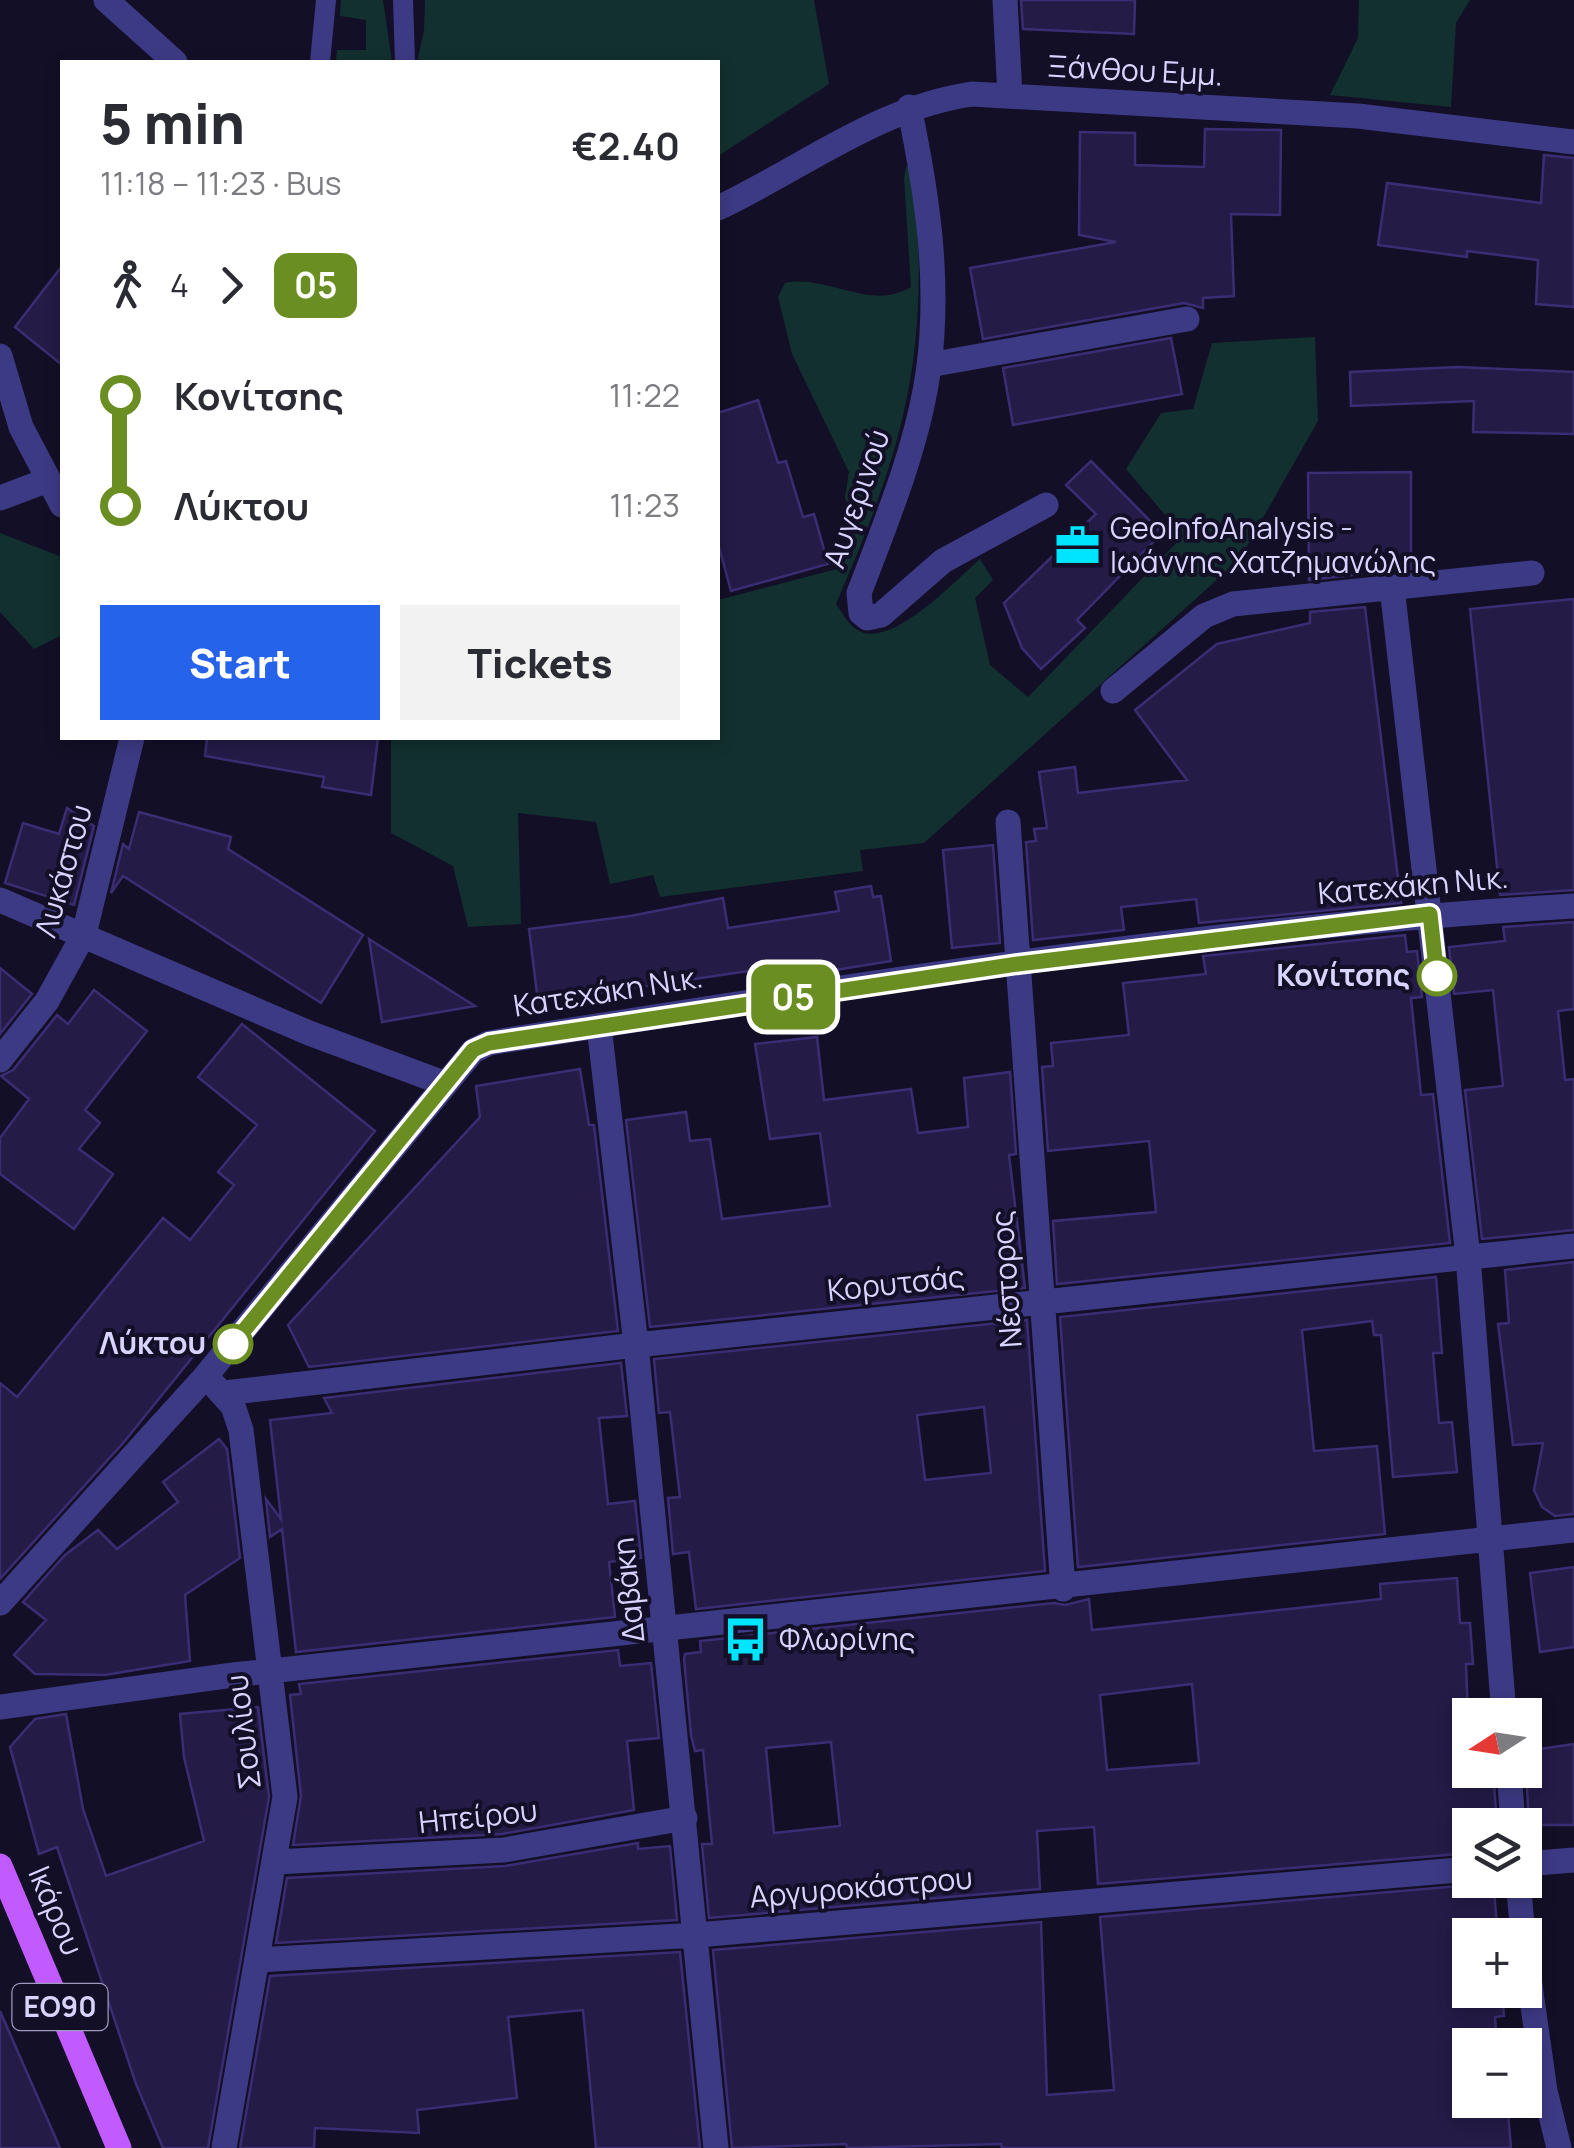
<!DOCTYPE html>
<meta charset="utf-8">
<style>
:root{--surface:#fff;--page:#f2f2f3;--text:#2b2b33;--muted:#7c7c81;--accent:#2563eb}
body{margin:0;font-family:Manrope,sans-serif;background:var(--page);color:var(--text);height:100vh;display:flex;flex-direction:column;font-size:38px;white-space:nowrap}
*{box-sizing:border-box;margin:0}
p{font-size:32px;color:var(--muted)}
.icon{flex:none;width:55px;height:55px;fill:none;stroke:currentColor;stroke-width:2;stroke-linecap:round;stroke-linejoin:round}
.map{position:relative;flex:1;overflow:hidden}
.sheet{position:absolute;left:60px;top:60px;width:660px;height:680px;display:flex;flex-direction:column;background:var(--surface);border-radius:0px;box-shadow:0 5px 15px #0003}
.sheet>*{flex:none}
.badge{padding:0 20px;border-radius:15px;font-size:35px;line-height:65px}
.needle{width:65px;rotate:258deg}
.tools{position:absolute;left:1452px;top:1698px;display:grid;gap:20px}
.tools a{display:grid;place-items:center;width:90px;height:90px;border-radius:0px;background:var(--surface);box-shadow:0 5px 15px #0003;font-size:50px}
.map>.badge{position:absolute;translate:-50% -50%;box-shadow:0 0 0 5px #fff}
.legs{display:flex;align-items:center;gap:15px;height:110px;padding:0 40px;font-size:32px}
.legs p{margin-inline-start:auto}
.headline{display:flex;align-items:center;justify-content:space-between;height:170px;padding:0 40px}
h1{font-size:55px;font-weight:800;line-height:75px}
.primary-button{display:flex;gap:20px;margin-top:auto;padding:20px 40px}
.primary-button a{flex:1;height:115px;border-radius:0px;background:var(--accent);color:#fff;font-size:40px;font-weight:800;line-height:115px;text-align:center}
.primary-button a+a{background:var(--page);color:var(--text)}
ul{padding:0 40px;list-style:none}
li{display:flex;align-items:center;gap:35px;height:110px;font-size:38px}
li i{display:grid;place-items:center;width:15px;height:100%;margin:0 12px;background:currentColor}
li i::after{content:'';width:25px;height:25px;margin:-12px;border:8px solid;border-radius:50%;background:var(--surface)}
li p{margin-inline-start:auto}
li:first-child i{background:linear-gradient(#0000 50%,currentColor 0)}
li:last-child i{background:linear-gradient(currentColor 50%,#0000 0)}
.map>svg:first-child{display:block}
.green{fill:#12302f}
.building{fill:#241b47;stroke:#3b2d73;stroke-width:2.5;fill-rule:evenodd}
.lines{fill:none;stroke-linecap:round;stroke-linejoin:round}
.service{stroke:#3d3a85;stroke-width:20}
.minor{stroke:#3d3a85;stroke-width:25}
.primary{stroke:#c25bff;stroke-width:25}
.line-1-casing{stroke:#fff;stroke-width:22}
.line-1{stroke:#6b8e23;stroke-width:15}
.stop-1-dot{fill:#fff;stroke:#6b8e23;stroke-width:5}
.labels{text-anchor:middle;stroke-width:8;stroke-linejoin:round;paint-order:stroke}
.shield{fill:#130f26;stroke:#9e99be;stroke-width:2.5}
.shield-label{font-size:28px;font-weight:bold;fill:#d9d4ff}
.street-label{font-size:30px;fill:#d9d4ff;stroke:#130f26}
.poi-label{font-size:30px;fill:#d9d4ff;stroke:#130f26;text-anchor:start}
.stop-label{font-size:30px;font-weight:bold;fill:#d9d4ff;stroke:#130f26;text-anchor:end}
</style>
<div class="map">
<svg width="1574" height="2148" viewBox="0 0 1574 2148">
<rect width="100%" height="100%" fill="#130f26"/>
<path class="green" d="M 341,0 L 383,0 L 392,62 L 336,62 L 337,50 L 366,50 L 366,20 L 340,16 Z
M 425,0 L 814,0 L 829,84 L 718,156 L 718,62 L 417,62 L 424,31 Z
M 1359,0 L 1470,0 L 1456,23 L 1451,107 L 1330,95 L 1358,38 Z
M 912,163 C 921,185 917,216 918,240 C 924,384 892,474 836,604 C 842,612 848,624 856,629 C 888,653 956,580 980,559 L 993,580 L 975,598 L 990,665 L 1028,697 L 1183,536 L 1126,469 L 1161,413 L 1193,409 L 1212,343 L 1315,337 L 1318,421 L 1239,560 L 924,843 L 860,850 L 863,871 L 660,897 L 653,875 L 610,884 L 596,822 L 518,813 L 521,924 L 468,927 L 453,866 L 391,833 L 391,738 L 718,738 L 718,600 L 837,569 L 854,531 L 845,497 L 849,472 L 792,354 L 778,297 L 785,283 C 828,274 869,312 911,287 L 904,178 L 906,167 Z
M 0,533 L 62,557 L 62,635 L 34,649 L 0,612 Z"/>
<path class="building" d="M 1021,0 L 1135,0 L 1134,34 L 1023,29 Z
M 1205,129 L 1281,130 L 1280,215 L 1231,214 L 1234,296 L 1203,298 L 1203,308 L 1184,303 L 983,339 L 970,268 L 1116,242 L 1079,235 L 1080,132 L 1135,133 L 1135,165 L 1204,167 Z
M 1544,155 L 1574,158 L 1574,307 L 1536,304 L 1538,260 L 1467,251 L 1467,257 L 1378,245 L 1387,183 L 1541,203 Z
M 62,266 L 62,365 L 15,327 Z
M 1171,338 L 1182,394 L 1013,425 L 1003,368 Z
M 1458,367 L 1574,372 L 1574,434 L 1473,432 L 1474,401 L 1351,406 L 1350,372 Z
M 758,400 L 778,463 L 786,461 L 803,517 L 814,514 L 828,564 L 731,591 L 718,543 L 718,413 Z
M 1091,461 L 1162,533 L 1077,620 L 1085,628 L 1041,669 L 1022,648 L 1004,603 L 1096,514 L 1066,485 Z
M 1411,472 L 1411,569 L 1360,569 L 1361,574 L 1309,580 L 1308,473 Z
M 1574,599 L 1574,890 L 1500,895 L 1470,609 Z
M 1365,607 L 1401,903 L 1199,923 L 1196,899 L 1121,907 L 1124,930 L 1033,940 L 1026,842 L 1036,841 L 1034,829 L 1047,828 L 1039,772 L 1075,767 L 1078,793 L 1187,780 L 1135,710 L 1217,644 L 1310,623 L 1310,612 Z
M 207,738 L 378,738 L 371,795 L 322,787 L 324,777 L 205,756 Z
M 67,808 L 94,826 L 74,905 L 5,883 L 23,823 L 59,834 Z
M 139,812 L 231,837 L 228,849 L 363,935 L 321,1003 L 123,876 L 111,893 L 123,844 L 129,849 Z
M 993,845 L 1000,943 L 952,948 L 943,850 Z
M 871,886 L 873,897 L 881,896 L 891,961 L 792,977 L 790,965 L 538,1002 L 529,929 L 630,916 L 723,898 L 728,928 L 839,911 L 835,892 Z
M 1574,922 L 1574,1009 L 1558,1011 L 1565,1080 L 1574,1079 L 1574,1230 L 1482,1239 L 1465,1090 L 1503,1086 L 1493,990 L 1454,994 L 1449,947 L 1505,941 L 1503,927 Z
M 1405,935 L 1407,952 L 1417,951 L 1422,997 L 1411,998 L 1421,1095 L 1433,1094 L 1450,1243 L 1057,1284 L 1053,1221 L 1156,1212 L 1149,1141 L 1048,1151 L 1042,1067 L 1053,1066 L 1051,1043 L 1129,1035 L 1123,983 L 1206,974 L 1203,956 Z
M 369,939 L 475,1006 L 382,1022 Z
M 0,968 L 32,994 L 0,1034 Z
M 94,990 L 147,1031 L 85,1110 L 100,1123 L 79,1149 L 113,1174 L 74,1229 L 0,1174 L 0,1138 L 29,1099 L 1,1076 L 13,1070 L 57,1015 L 68,1024 Z
M 242,1024 L 375,1131 L 124,1442 L 0,1579 L 0,1383 L 17,1397 L 163,1218 L 190,1240 L 234,1185 L 218,1172 L 257,1125 L 198,1077 Z
M 817,1037 L 824,1100 L 911,1089 L 918,1133 L 968,1127 L 964,1078 L 1010,1072 L 1016,1154 L 1009,1155 L 1025,1288 L 650,1327 L 626,1120 L 686,1112 L 690,1141 L 710,1139 L 722,1219 L 830,1206 L 820,1133 L 770,1139 L 755,1044 Z
M 580,1069 L 589,1125 L 594,1125 L 618,1331 L 309,1367 L 288,1325 L 480,1117 L 476,1086 Z
M 1574,1262 L 1574,1514 L 1555,1516 L 1542,1507 L 1534,1490 L 1543,1443 L 1513,1445 L 1498,1324 L 1509,1323 L 1505,1270 Z
M 1436,1277 L 1442,1353 L 1433,1353 L 1439,1423 L 1452,1422 L 1457,1472 L 1393,1477 L 1381,1335 L 1374,1335 L 1372,1321 L 1302,1330 L 1314,1451 L 1377,1446 L 1385,1534 L 1078,1567 L 1060,1317 Z
M 1027,1320 L 1045,1571 L 696,1609 L 689,1552 L 673,1554 L 668,1498 L 680,1497 L 670,1412 L 659,1413 L 654,1359 ZM 984,1407 L 991,1473 L 925,1480 L 917,1415 Z
M 621,1363 L 627,1416 L 599,1418 L 608,1504 L 635,1501 L 641,1558 L 609,1562 L 615,1617 L 296,1652 L 282,1529 L 270,1537 L 266,1499 L 281,1519 L 270,1420 L 332,1413 L 324,1398 Z
M 219,1439 L 227,1449 L 240,1558 L 185,1595 L 190,1661 L 105,1675 L 35,1674 L 14,1655 L 46,1620 L 23,1602 L 65,1555 L 98,1530 L 117,1549 L 178,1502 L 163,1482 Z
M 1574,1567 L 1574,1647 L 1540,1652 L 1530,1573 Z
M 1457,1578 L 1460,1623 L 1470,1623 L 1473,1664 L 1466,1664 L 1470,1770 L 1493,1770 L 1497,1825 L 1470,1825 L 1470,1853 L 1098,1884 L 1094,1827 L 1037,1831 L 1040,1889 L 709,1918 L 702,1844 L 712,1844 L 703,1750 L 695,1751 L 691,1735 L 684,1659 L 685,1654 L 701,1652 L 700,1641 L 1054,1603 L 1065,1605 L 1089,1599 L 1092,1630 L 1381,1599 L 1380,1584 ZM 1192,1684 L 1199,1763 L 1107,1770 L 1100,1695 ZM 831,1742 L 840,1826 L 774,1833 L 766,1748 Z
M 618,1650 L 620,1666 L 651,1663 L 659,1738 L 627,1741 L 634,1810 L 502,1834 L 293,1845 L 301,1796 L 290,1695 L 301,1694 L 299,1684 Z
M 258,1707 L 269,1797 L 208,2148 L 163,2148 L 136,2084 L 57,1847 L 39,1854 L 10,1747 L 35,1719 L 66,1714 L 83,1809 L 106,1876 L 204,1841 L 184,1757 L 180,1714 Z
M 1574,1744 L 1574,1825 L 1529,1825 L 1525,1751 Z
M 638,1843 L 638,1849 L 670,1846 L 677,1920 L 276,1943 L 287,1878 L 505,1866 Z
M 1470,1885 L 1470,1894 L 1494,1892 L 1498,1935 L 1470,1935 L 1470,1990 L 1502,1990 L 1504,2016 L 1495,2017 L 1497,2045 L 1470,2045 L 1470,2100 L 1507,2100 L 1511,2148 L 1002,2148 L 1001,2144 L 847,2148 L 846,2144 L 732,2148 L 713,1950 L 1041,1922 L 1047,2095 L 1114,2090 L 1100,1917 Z
M 680,1952 L 700,2148 L 596,2148 L 583,2010 L 508,2017 L 517,2098 L 417,2110 L 419,2133 L 315,2128 L 314,2148 L 240,2148 L 270,1976 Z
M 0,2011 L 60,2148 L 0,2148 Z"/>
<g class="lines">
<path class="service" d="M 403,0 L 405,62
M 320,62 L 326,0"/>
<path class="minor" d="M 106,0 L 175,62
M 1005,0 L 1010,96
M 909,107 C 927,193 940,278 929,366 C 919,443 887,520 859,593 L 861,613 L 867,618 L 881,615 L 943,561 L 1046,505
M 718,208 C 803,168 877,108 972,94 L 1358,116 L 1574,142
M 0,356 L 21,427 L 62,505
M 929,365 L 1187,319
M 0,498 L 48,480
M 1392,587 L 1468,1257 L 1504,1715
M 1113,691 L 1204,616 L 1233,604 L 1532,573
M 1008,822 L 1063,1589
M 0,900 L 309,1033 L 446,1084
M 599,1026 L 636,1345 L 716,2148
M 0,1060 L 47,1001 L 84,934 L 132,738
M 214,1385 L 233,1406 L 241,1430 L 285,1797 L 224,2148
M 225,1393 L 636,1345 L 1574,1246
M 0,1603 L 204,1378 L 473,1051 L 489,1043 C 849,986 1210,927 1574,906
M 0,1707 L 233,1675 L 1574,1530
M 1509,1770 L 1513,1825
M 275,1862 L 504,1850 L 685,1818
M 1525,1864 L 1574,1860
M 1518,1880 L 1523,1935
M 1525,1950 L 1545,2091 L 1559,2148
M 257,1960 L 697,1935 L 1470,1869"/>
<path class="primary" d="M 0,1866 L 119,2148"/>
</g>
<g class="lines">
<defs>
<path id="line-1" d="M 233,1344 L 473,1050 L 489,1043 L 1018,964 L 1430,914 L 1437,976"/>
</defs>
<use href="#line-1" class="line-1-casing"/>
<use href="#line-1" class="line-1"/>
</g>
<defs>
<symbol id="office-bare" viewBox="-9 -9 18 18"><path d="M-6-3h4V-5.5h4V-3h4V5H-6ZM-1-4.5V-3h2v-1.5ZM-6 0V1H6V0Z" fill="#00e5ff" stroke="#130f26" stroke-width="2.5" paint-order="stroke"/></symbol>
<symbol id="bus-bare" viewBox="-9 -9 18 18"><path d="M-5-6H5V4H4V6H2V4H-2V6H-4V4H-5ZM-3.5-4V0h7V-4ZM-3.5 1.2v1.5H-2V1.2ZM2 1.2v1.5H3.5V1.2Z" fill="#00e5ff" stroke="#130f26" stroke-width="2.5" paint-order="stroke"/></symbol>
</defs>
<g fill-rule="evenodd">
<use href="#office-bare" x="1046" y="514" width="63" height="63"/>
<use href="#bus-bare" x="714" y="1608" width="63" height="63"/>
</g>
<g class="stop-1-dot">
<circle cx="1437" cy="976" r="18"/>
<circle cx="233" cy="1344" r="18"/>
</g>
<g class="labels">
<rect class="shield" x="12.5" y="1984" width="95" height="46" rx="8"/>
<g class="shield-label">
<text x="60" y="2017">ΕΟ90</text>
</g>
<g class="street-label">
<text transform="translate(1135 71) rotate(3)" y="10">Ξάνθου Εμμ.</text>
<text transform="translate(857 499) rotate(-71)" y="10">Αυγερινού</text>
<text transform="translate(64 871) rotate(-74)" y="10">Λυκάστου</text>
<text transform="translate(1413 886) rotate(-5)" y="10">Κατεχάκη Νικ.</text>
<text transform="translate(608 992) rotate(-9)" y="10">Κατεχάκη Νικ.</text>
<text transform="translate(1007 1279) rotate(-94)" y="10">Νέστορος</text>
<text transform="translate(896 1284) rotate(-6)" y="10">Κορυτσάς</text>
<text transform="translate(629 1590) rotate(-96)" y="10">Δαβάκη</text>
<text transform="translate(244 1732) rotate(-97)" y="10">Σουλίου</text>
<text transform="translate(478 1817) rotate(-6)" y="10">Ηπείρου</text>
<text transform="translate(861 1888) rotate(-5)" y="10">Αργυροκάστρου</text>
<text transform="translate(55 1911) rotate(67)" y="10">Ικάρου</text>
</g>
<g class="poi-label">
<text x="1110" y="539">GeoInfoAnalysis -<tspan x="1110" dy="34">Ιωάννης Χατζημανώλης</tspan></text>
<text x="779" y="1650">Φλωρίνης</text>
</g>
<g class="stop-label">
<text x="1410" y="986">Κονίτσης</text>
<text x="206" y="1354">Λύκτου</text>
</g>
</g>
</svg>
<div class="tools">
<a><svg class="needle" viewBox="-14 -14 28 28"><path d="M0-13l5 13h-10z" fill="#e53935"/><path d="M0 13l5-13h-10z" fill="#7c7c81"/></svg></a>
<a><svg class="icon" aria-label="layers" viewBox="0 0 24 24"><path d="M12 4l9 5-9 5-9-5zM3 14l9 5 9-5"/></svg></a>
<a>+</a>
<a>−</a>
</div>
<b class="badge" style="left:793px;top:997px;background:#6b8e23;color:#fff">05</b>
<section class="sheet">
<div class="headline"><div><h1>5 min</h1><p>11:18 – 11:23 · Bus</p></div><b>€2.40</b></div>
<div class="legs"><svg class="icon" aria-label="walk" viewBox="0 0 24 24"><circle cx="13" cy="4" r="2"/><path d="M13 8l-2 6 4 7M11 14l-3 7M7 12l3-4h3l4 4"/></svg>4<svg class="icon" aria-label="forward" viewBox="0 0 24 24"><path d="M9 5l7 7-7 7"/></svg><b class="badge" style="background:#6b8e23;color:#fff">05</b></div>
<ul>
<li><i style="color:#6b8e23"></i><b>Κονίτσης</b><p>11:22</p></li>
<li><i style="color:#6b8e23"></i><b>Λύκτου</b><p>11:23</p></li>
</ul>
<div class="primary-button"><a>Start</a><a>Tickets</a></div>
</section>
</div>
